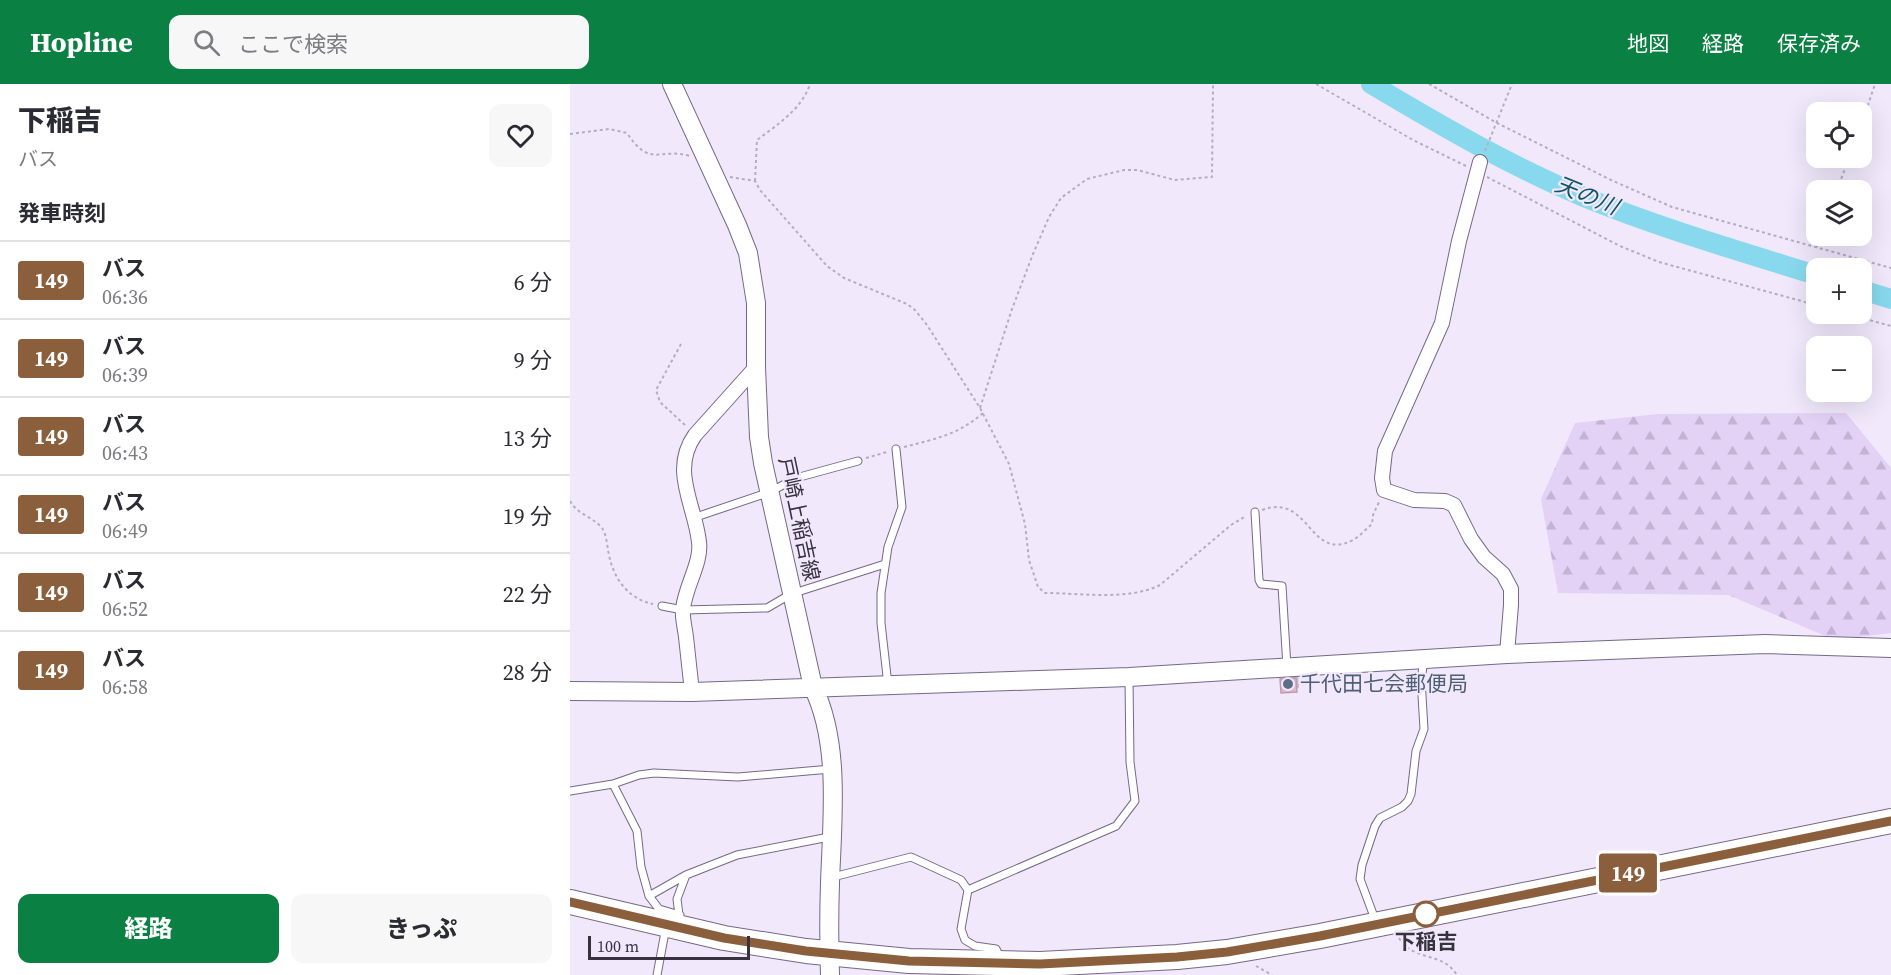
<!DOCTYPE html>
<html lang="ja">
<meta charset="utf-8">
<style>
:root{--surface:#fff;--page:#f7f7f7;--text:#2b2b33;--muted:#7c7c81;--line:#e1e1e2;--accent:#0b8043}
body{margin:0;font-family:"Source Serif 4","Noto Sans JP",serif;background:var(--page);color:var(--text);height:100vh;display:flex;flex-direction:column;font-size:22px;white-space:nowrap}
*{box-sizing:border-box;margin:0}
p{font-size:20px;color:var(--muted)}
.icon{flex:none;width:33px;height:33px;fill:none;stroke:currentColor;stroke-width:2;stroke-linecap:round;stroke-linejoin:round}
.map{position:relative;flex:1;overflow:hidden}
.panel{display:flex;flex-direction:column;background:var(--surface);width:570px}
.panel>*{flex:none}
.badge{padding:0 12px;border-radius:4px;font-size:21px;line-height:39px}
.controls{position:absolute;left:1236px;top:18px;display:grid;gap:12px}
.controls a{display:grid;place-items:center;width:66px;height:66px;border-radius:12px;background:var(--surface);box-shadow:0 6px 24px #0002;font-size:30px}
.scale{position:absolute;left:18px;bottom:15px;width:162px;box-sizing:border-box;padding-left:6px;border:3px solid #38323f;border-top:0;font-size:16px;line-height:21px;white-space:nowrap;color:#38323f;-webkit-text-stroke:4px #f1e8fc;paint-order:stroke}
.map>.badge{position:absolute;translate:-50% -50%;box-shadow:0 0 0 3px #fff}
h2{padding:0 18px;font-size:22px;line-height:54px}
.round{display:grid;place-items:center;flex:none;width:63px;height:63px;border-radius:12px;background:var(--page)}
.head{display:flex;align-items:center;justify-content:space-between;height:102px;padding:0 18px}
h1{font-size:28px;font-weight:800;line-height:45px}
.cta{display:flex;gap:12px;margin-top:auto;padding:12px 18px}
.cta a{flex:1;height:69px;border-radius:12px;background:var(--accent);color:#fff;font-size:24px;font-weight:800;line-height:69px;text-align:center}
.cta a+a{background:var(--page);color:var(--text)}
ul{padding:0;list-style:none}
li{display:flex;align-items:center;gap:18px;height:78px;padding:0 18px;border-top:2px solid var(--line)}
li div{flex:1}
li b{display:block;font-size:22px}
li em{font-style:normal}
li .badge{min-width:66px;font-weight:700;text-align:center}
header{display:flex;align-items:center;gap:36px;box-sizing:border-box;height:84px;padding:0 30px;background:var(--accent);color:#fff}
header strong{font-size:28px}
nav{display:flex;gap:33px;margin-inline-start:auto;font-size:21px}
.search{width:420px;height:54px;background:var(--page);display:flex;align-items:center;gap:15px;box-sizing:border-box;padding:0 21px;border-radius:12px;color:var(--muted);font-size:22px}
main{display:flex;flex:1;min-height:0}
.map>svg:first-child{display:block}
.forest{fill:url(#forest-firs)}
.shadow{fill:#0003}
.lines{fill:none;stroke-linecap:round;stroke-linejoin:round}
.river{stroke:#88d9ed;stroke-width:20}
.building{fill:#ddb9ca;stroke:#bf9cad;stroke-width:1.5}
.lane-casing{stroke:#766885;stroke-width:9}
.street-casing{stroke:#766885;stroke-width:16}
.secondary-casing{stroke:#766885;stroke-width:20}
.highway-casing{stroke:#766885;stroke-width:26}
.path{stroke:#b5adbf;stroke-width:2;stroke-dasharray:3 3;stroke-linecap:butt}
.lane{stroke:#fff;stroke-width:7}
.street{stroke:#fff;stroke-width:14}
.secondary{stroke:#fff;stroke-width:18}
.highway{stroke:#fff;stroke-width:24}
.line-casing{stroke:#fff;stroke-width:14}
.line{stroke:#8b5e3c;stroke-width:9}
.service-dot{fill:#5c6f8a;stroke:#f1e8fc;stroke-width:2}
.stop-dot{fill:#fff;stroke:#8b5e3c;stroke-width:3}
.labels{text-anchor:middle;stroke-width:4.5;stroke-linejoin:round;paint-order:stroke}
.street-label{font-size:21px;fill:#38323f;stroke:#f1e8fc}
.service-label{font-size:21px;fill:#4e5e75;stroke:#f1e8fc;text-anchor:start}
.stop-label{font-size:21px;font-weight:bold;fill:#38323f;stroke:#f1e8fc}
.water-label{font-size:22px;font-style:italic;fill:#0f5663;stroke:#f1e8fc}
</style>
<header>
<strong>Hopline</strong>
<div class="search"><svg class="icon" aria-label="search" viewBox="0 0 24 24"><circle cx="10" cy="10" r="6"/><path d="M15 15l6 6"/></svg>ここで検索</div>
<nav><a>地図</a><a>経路</a><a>保存済み</a></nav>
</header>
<main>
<section class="panel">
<div class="head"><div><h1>下稲吉</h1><p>バス</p></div><a class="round"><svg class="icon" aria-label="heart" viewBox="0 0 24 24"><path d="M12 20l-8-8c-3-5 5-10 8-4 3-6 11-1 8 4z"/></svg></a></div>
<h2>発車時刻</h2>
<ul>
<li><span class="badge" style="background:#8b5e3c;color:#fff">149</span><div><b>バス</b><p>06:36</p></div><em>6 分</em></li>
<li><span class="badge" style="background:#8b5e3c;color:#fff">149</span><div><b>バス</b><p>06:39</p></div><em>9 分</em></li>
<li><span class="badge" style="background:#8b5e3c;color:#fff">149</span><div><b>バス</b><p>06:43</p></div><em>13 分</em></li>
<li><span class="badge" style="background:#8b5e3c;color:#fff">149</span><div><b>バス</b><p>06:49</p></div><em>19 分</em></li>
<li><span class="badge" style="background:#8b5e3c;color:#fff">149</span><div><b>バス</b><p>06:52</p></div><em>22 分</em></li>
<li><span class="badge" style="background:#8b5e3c;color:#fff">149</span><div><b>バス</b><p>06:58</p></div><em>28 分</em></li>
</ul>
<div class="cta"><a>経路</a><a>きっぷ</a></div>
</section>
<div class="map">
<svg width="1321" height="891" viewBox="0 0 1321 891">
<defs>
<pattern id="forest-firs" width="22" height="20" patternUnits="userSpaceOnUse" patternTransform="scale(1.5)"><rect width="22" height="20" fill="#e3d1f6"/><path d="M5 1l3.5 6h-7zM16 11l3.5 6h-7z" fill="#c4b4d4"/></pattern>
</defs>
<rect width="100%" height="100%" fill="#f1e8fc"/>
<path class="forest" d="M 1276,329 L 1321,384 L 1321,549 L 1290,553 L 1258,553 L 1158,511 L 988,509 L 971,415 L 1005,339 L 1088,330 Z"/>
<path class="shadow" d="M 728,592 L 729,603 L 726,606 L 712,596 L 714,593 Z"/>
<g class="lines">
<path class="river" d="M 801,0 C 870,41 940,82 1014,113 C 1090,144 1169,167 1246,191
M 1292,206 L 1321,215"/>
</g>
<path class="building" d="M 726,594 L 727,608 L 711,609 L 710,595 Z"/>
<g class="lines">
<defs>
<path id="lane" d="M 685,428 L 689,496 L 691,500 L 712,502 L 717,583
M 123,434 L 200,408 L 226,394 L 288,377
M 92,522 L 113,526 L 197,524 L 221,510 L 315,480
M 318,601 L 311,539 L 311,509 L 318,463 L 332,423 L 326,365
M 43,700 L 67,747 L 71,783 L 79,812 L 89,825 L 110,831
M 0,707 L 43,700 L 69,691 L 84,689 L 168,693 L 261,685
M 263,793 L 341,773 L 391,796 L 398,806 L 391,845 L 395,856 L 405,862 L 426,865 L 430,873
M 398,806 L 546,742 L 565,717 L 560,678 L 559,595
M 79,812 L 116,791
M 806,838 L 790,795 L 792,781 L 805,742 L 810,734 L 832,723 L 838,717 L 841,710 L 846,667 L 854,645 L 851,595 L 854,577
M 110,839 L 107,815 L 116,791 L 167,771 L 259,753
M 87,891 L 96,843"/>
<path id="street" d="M 910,78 L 889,157 L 872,239 L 815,367 L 812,394 L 814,406 L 844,416 L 875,417 L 884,421 L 901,455 L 914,473 L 933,490 L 941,505 L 941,521 L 937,570
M 122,608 C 120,590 118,571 116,553 C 115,544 112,534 113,525 C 115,503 132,478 129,458 C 125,421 100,386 125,351 L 186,283"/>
<path id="secondary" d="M 102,0 L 167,141 L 178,169 L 186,219 L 186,283 L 189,353 L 193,379 L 243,603 C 271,660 262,737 260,799 C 259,829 259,860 260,891
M 0,607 L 122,608 L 559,593 L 937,570 L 1195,560 L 1321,564"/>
<path id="highway" d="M 0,818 L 154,854 L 236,867 L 339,877 L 470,880 L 607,873 L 657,868 L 750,852 L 1321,737"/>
</defs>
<use href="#lane" class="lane-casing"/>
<use href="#street" class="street-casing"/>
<use href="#secondary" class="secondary-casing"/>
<use href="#highway" class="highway-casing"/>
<path class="path" d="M 746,0 L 843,56 L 896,82
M 859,0 L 927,39 L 1041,96 L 1102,123 L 1321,184
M 1292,39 L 1305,0
M 0,50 L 39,45 L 57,49 C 81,85 88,63 120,72
M 915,67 L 942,0
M 160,93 L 185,97 L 190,106 L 257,182 L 274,194 L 337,220 L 345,226 L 357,241 L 410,324 L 439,380 L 455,440 L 459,476 L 468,503 L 475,509 C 511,509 558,517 590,501 L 661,441 L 676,432
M 917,93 L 1050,162 L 1089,178 L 1246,221
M 185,97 L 187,56 C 207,41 232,25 240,0
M 1267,106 L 1279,74
M 1247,163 L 1251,152
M 1277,230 L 1321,242
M 111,260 L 86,306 L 90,318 L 116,342
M 410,324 L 442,225 L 463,170 L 479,133 L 491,114 L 517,95 L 554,86 L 567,86 L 605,96 L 642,93 L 643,0
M 334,363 C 367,354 386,352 413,329
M 296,374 L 317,368
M 0,417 C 7,430 23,433 32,444 C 37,451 37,463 39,471 C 44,496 59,515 83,520
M 692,426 C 740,408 739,479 783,456 C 790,452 796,445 802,440 L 803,431 L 810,416
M 829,854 C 844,878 872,867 887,891
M 686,882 L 702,891"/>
<use href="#lane" class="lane"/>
<use href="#street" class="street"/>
<use href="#secondary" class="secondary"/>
<use href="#highway" class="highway"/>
</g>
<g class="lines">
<defs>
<path id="line" d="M 0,818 L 154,854 L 236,867 L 339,877 L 470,880 L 607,873 L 657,868 L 750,852 L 1321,737"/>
</defs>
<use href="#line" class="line-casing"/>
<use href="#line" class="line"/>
</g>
<circle class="service-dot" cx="718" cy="600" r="6"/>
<circle class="stop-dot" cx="856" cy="830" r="12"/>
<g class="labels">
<g class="street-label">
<text transform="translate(229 435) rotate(78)" y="7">戸崎上稲吉線</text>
</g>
<g class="service-label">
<text x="730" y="607">千代田七会郵便局</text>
</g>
<g class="stop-label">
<text x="856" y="865">下稲吉</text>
</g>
<g class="water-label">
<text transform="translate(1017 111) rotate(22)" y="8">天の川</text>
</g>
</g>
</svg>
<div class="controls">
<a><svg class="icon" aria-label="locate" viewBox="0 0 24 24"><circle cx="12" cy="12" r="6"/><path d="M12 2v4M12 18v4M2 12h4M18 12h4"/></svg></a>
<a><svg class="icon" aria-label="layers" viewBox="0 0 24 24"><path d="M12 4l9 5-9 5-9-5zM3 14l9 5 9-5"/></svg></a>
<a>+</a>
<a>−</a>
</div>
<div class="scale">100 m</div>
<b class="badge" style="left:1058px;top:789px;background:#8b5e3c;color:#fff">149</b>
</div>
</main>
